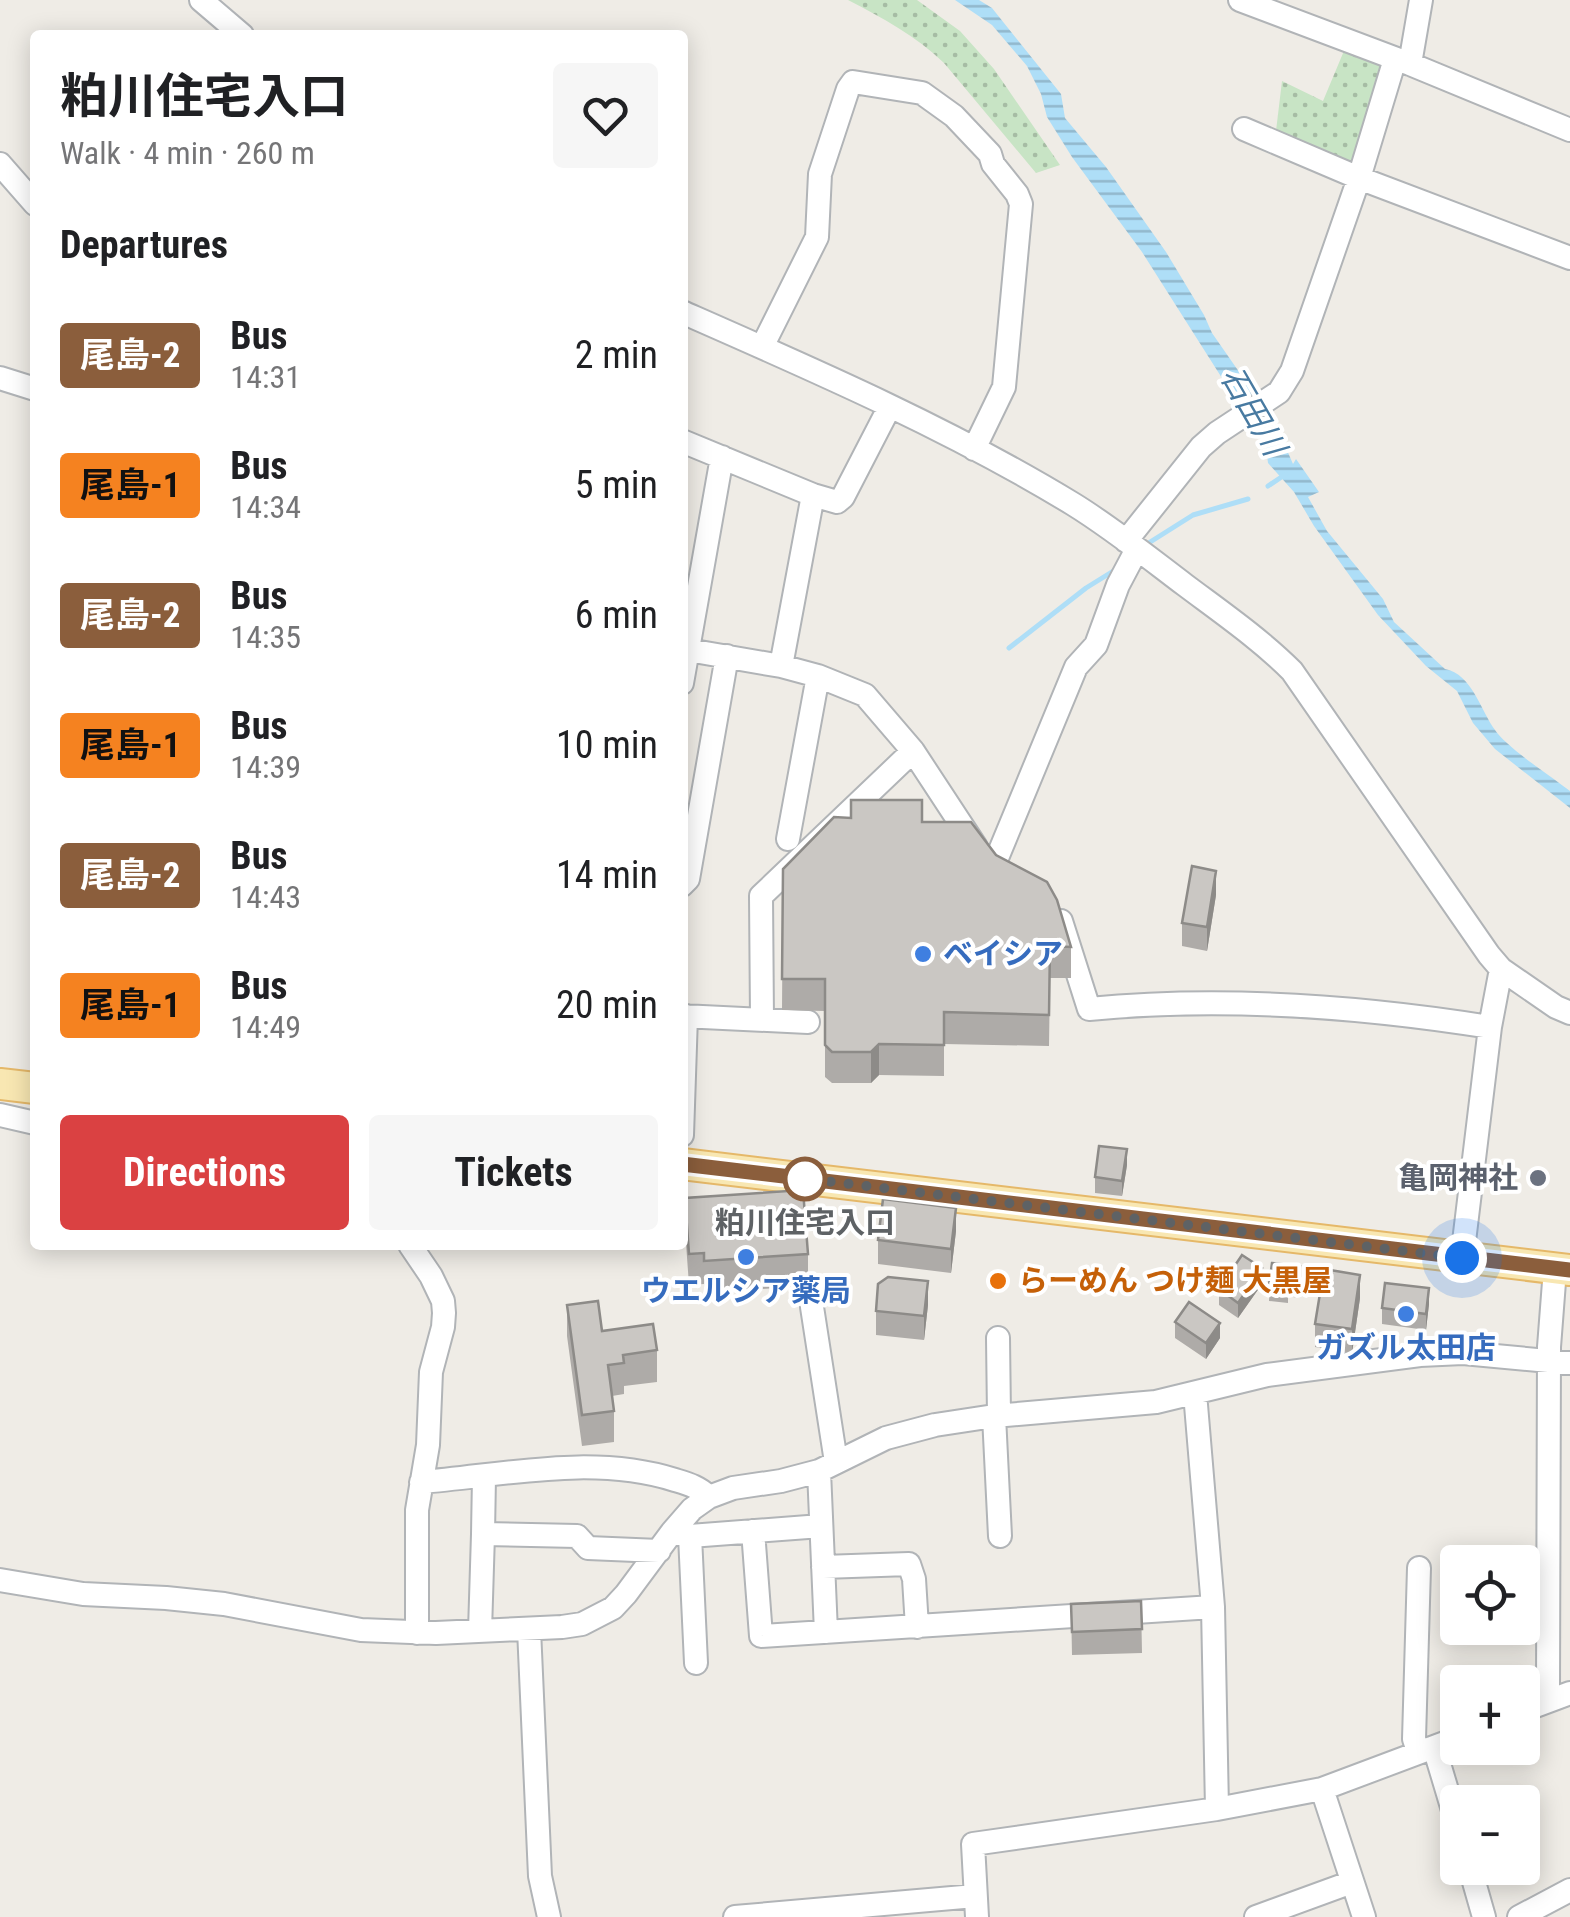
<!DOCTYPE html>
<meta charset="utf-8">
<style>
:root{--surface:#fff;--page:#f6f6f6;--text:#202124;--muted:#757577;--accent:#da4142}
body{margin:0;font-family:"Roboto Condensed","Noto Sans JP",sans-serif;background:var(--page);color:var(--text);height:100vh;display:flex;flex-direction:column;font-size:38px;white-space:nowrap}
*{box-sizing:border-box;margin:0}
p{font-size:32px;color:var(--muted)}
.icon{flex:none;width:55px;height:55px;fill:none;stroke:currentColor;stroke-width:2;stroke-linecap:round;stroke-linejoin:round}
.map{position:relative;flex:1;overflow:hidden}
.panel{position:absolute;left:30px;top:30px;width:658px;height:1220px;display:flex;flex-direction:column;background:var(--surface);border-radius:10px;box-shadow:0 5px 25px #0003}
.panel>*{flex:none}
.badge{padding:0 20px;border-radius:8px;font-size:35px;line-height:65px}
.tools{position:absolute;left:1440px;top:1545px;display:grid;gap:20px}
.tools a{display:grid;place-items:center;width:100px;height:100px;border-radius:10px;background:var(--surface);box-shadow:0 5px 25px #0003;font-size:50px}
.you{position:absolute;width:50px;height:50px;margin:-25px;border:8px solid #fff;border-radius:50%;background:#1a73e8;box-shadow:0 0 0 15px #1a73e833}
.map>.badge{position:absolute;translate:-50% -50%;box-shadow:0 0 0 5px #fff}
h2{padding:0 30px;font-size:38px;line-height:90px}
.round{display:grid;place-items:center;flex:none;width:105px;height:105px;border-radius:10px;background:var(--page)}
.head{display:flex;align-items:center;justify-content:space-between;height:170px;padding:0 30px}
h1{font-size:48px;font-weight:700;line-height:75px}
.primary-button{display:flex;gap:20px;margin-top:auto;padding:20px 30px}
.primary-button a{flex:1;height:115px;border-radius:10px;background:var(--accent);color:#fff;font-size:40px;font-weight:700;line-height:115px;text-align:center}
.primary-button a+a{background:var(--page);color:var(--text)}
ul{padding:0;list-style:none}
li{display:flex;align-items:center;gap:30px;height:130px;padding:0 30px}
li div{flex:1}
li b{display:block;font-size:38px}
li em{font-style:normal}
li .badge{min-width:110px;font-weight:700;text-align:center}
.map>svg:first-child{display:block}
.park{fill:url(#park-dots)}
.water{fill:url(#water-rules)}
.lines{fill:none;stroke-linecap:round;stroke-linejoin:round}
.stream{stroke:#aedef7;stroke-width:5}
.minor-casing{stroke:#b1b4b7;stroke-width:26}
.major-casing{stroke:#e5b869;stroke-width:34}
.minor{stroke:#fff;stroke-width:22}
.major{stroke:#f8e7b2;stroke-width:30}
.wall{fill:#aeaba8}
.shaded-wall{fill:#8d8b88}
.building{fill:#cac7c3;stroke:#8d8b88;stroke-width:2.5}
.line-casing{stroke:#fff;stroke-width:22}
.line{stroke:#8b5e3c;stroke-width:15}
.walk{stroke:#5e6265;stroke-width:10;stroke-dasharray:0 18}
.shop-dot{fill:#3f7fe0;stroke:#fff;stroke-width:4}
.worship-dot{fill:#6b7280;stroke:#fff;stroke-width:4}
.stop-dot{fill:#fff;stroke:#8b5e3c;stroke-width:5}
.food-dot{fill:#e8710a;stroke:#fff;stroke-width:4}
.labels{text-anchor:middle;stroke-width:8;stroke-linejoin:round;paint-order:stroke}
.shop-label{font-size:30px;font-weight:bold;fill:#366cbe;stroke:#fff}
.worship-label{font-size:30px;font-weight:bold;fill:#5b616d;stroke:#fff;text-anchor:end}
.stop-label{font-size:30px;font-weight:bold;fill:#5e6265;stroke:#fff}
.food-label{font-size:30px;font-weight:bold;fill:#c56008;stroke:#fff;text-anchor:start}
.water-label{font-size:32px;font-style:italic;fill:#487aa1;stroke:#fff}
</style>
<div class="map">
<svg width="1570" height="1917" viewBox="0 0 1570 1917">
<defs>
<pattern id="park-dots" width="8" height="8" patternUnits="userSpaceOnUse" patternTransform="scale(2.5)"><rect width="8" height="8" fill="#c8e4c5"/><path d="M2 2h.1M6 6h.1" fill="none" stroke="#a6bca4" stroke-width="1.8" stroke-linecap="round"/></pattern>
<pattern id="water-rules" width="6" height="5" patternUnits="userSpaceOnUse" patternTransform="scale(2.5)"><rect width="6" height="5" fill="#aedef7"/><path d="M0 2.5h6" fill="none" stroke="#91b7cc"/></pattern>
</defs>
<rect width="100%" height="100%" fill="#efece6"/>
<path class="park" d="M 848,0 L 917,0 L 960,31 L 994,69 L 1060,165 L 1036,173 L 944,63 C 916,36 883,18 848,0 Z
M 1346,46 L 1389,62 L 1357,165 L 1276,131 L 1282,81 L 1323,101 Z"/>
<path class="water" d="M 955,0 L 979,0 L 992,8 L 1061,94 L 1065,118 L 1106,167 L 1166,252 L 1204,315 L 1212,333 L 1276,425 L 1293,464 L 1296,459 L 1319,492 L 1308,497 L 1327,531 L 1383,599 L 1394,622 L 1445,669 C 1472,674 1481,711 1495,730 C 1506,747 1552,777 1570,791 L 1570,808 L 1495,749 L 1473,723 L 1457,691 L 1426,666 L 1378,615 L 1314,526 L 1294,492 L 1268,463 L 1264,432 L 1227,386 L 1142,252 L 1072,157 L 1047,117 L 1041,94 L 1027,66 L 992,25 Z"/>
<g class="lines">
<path class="stream" d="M 1268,486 L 1286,474
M 1147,544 L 1193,515 L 1248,499
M 1009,648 L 1086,588 L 1115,570"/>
<defs>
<path id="minor" d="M 201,0 L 242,35
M 1240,0 L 1410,64 L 1570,130
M 1410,64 L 1421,0
M 1244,129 L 1359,178 L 1570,258
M 0,164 L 35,204
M 682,312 C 814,370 950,429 1073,504 C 1112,528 1148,557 1185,585 C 1221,612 1260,639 1292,671 L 1489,955 L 1501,969 L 1556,1007 L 1570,1013
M 762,347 L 817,237 L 820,174 L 848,89 L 853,82 L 922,93 L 954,116 L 990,154 L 993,164 L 1017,194 L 1021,204 L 1004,387 L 974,449
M 0,378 L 35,389
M 682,441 L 813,495 L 837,502 L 843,497 L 889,408
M 1126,541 L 1201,447 L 1217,433 L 1279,392 L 1292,371 L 1359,178 L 1395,59
M 688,650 L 781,666 L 818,676 L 865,695 L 913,751 L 976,847
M 781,666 L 813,495
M 682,683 L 722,457
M 788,839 L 818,676
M 992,870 L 1076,667 L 1096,645 L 1118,585 L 1137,549
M 682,885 L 688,879 L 727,656
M 1061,921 L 1089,1009 C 1223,996 1358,1006 1490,1027
M 682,1016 L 808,1022
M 762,1019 L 761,896 L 913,751
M 0,1115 L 35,1123
M 682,1135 L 686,1016
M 410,1245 L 431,1276 L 443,1301 L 444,1313 L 443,1327 L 431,1372 L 428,1445 L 417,1510 L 417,1633
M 1462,1258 L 1490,1027 L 1501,969
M 812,1307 L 836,1462
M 998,1338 L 999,1416
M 1195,1393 L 1213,1607 L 1217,1809
M 994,1416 L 1000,1536
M 819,1471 L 826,1632
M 421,1482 C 506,1475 592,1454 675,1480 C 688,1484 699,1487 709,1497
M 753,1531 L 761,1636 L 1213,1607
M 672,1532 L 690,1536 L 821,1526
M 483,1534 L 484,1477
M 690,1536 L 696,1663
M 823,1567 L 909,1564 L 914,1579 L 917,1627
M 0,1580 L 83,1594 L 166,1598 L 224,1604 L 361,1630 L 436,1633 L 562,1627 L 582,1624 L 613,1608 L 626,1594 L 672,1532 L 692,1509 L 709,1497 L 733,1488 L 781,1481 L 819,1471 L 886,1438 L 935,1425 L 994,1416 L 1156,1402 L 1267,1375 L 1420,1355 L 1463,1353 L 1570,1363
M 529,1629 L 540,1876 L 549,1917
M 480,1631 L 483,1534 L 577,1536 L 588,1548 L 659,1551
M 1550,1700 L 1548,1690 L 1549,1347 L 1555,1269
M 1522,1711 L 1570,1693
M 1434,1747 L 1458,1827
M 1418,1751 L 1414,1739 L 1419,1568
M 1322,1789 L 1364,1917
M 1470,1868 L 1484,1917
M 735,1917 L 975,1896
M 977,1917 L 973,1844 L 1217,1809 L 1322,1789 L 1458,1738
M 1256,1917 L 1352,1882
M 1519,1917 L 1570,1890"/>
<path id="major" d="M 0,1084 L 35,1088
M 682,1164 L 1570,1270"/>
</defs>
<use href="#minor" class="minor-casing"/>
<use href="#major" class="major-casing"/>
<use href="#minor" class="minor"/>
<use href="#major" class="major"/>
</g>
<path class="wall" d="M 996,855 L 1071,947 L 1071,978 L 1050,978 L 1049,1046 L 944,1044 L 944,1076 L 879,1075 L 871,1083 L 832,1083 L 825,1077 L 825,1011 L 782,1010 L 783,869 Z
M 1216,895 L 1207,951 L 1182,946 L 1182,923 Z
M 1127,1165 L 1122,1196 L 1095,1193 L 1095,1177 Z
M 685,1198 L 808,1254 L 808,1286 L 704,1293 L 704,1284 L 689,1285 L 685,1229 Z
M 956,1231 L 951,1273 L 878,1264 L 878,1240 Z
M 1272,1263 L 1300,1282 L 1298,1298 L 1288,1296 L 1288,1303 L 1269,1301 Z
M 1262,1284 L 1238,1318 L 1219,1305 L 1219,1289 Z
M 1360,1298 L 1352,1353 L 1315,1347 L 1315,1324 Z
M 1429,1304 L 1426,1330 L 1382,1324 L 1382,1308 Z
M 567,1305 L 602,1331 L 657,1350 L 657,1382 L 624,1386 L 624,1394 L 612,1396 L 614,1411 L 614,1442 L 582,1446 L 567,1336 Z
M 928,1305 L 924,1340 L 876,1335 L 876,1311 Z
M 1175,1322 L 1220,1338 L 1206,1359 L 1175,1338 Z
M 1141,1601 L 1142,1653 L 1072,1655 L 1071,1604 Z"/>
<path class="shaded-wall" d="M 1216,871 L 1216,895 L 1207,951 L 1207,927 Z
M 879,1044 L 879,1075 L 871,1083 L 871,1052 Z
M 1127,1149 L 1127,1165 L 1122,1196 L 1122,1181 Z
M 956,1208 L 956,1231 L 951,1273 L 951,1249 Z
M 1262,1268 L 1262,1284 L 1238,1318 L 1238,1303 Z
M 1360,1275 L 1360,1298 L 1352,1353 L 1352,1329 Z
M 928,1281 L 928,1305 L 924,1340 L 924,1316 Z
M 1429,1288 L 1429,1304 L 1426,1330 L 1426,1314 Z
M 1220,1323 L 1220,1338 L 1206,1359 L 1206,1343 Z"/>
<path class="building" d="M 851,800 L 922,800 L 922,822 L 971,822 L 996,855 L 1047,882 L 1057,900 L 1071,947 L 1050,946 L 1049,1015 L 944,1012 L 944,1045 L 879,1044 L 871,1052 L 832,1052 L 825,1045 L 825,979 L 782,979 L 783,869 L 834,817 L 851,818 Z
M 1192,866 L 1216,871 L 1207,927 L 1182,923 Z
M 1099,1146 L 1127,1149 L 1122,1181 L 1095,1177 Z
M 803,1190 L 808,1254 L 704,1261 L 704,1253 L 689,1254 L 685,1198 Z
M 883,1199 L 956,1208 L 951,1249 L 878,1240 Z
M 1242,1255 L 1262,1268 L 1238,1303 L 1219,1289 Z
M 1272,1263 L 1300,1266 L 1298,1282 L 1288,1281 L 1288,1288 L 1269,1285 Z
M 1324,1269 L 1360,1275 L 1352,1329 L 1315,1324 Z
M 888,1277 L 928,1281 L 924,1316 L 876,1311 L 878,1284 Z
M 1385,1283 L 1429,1288 L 1426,1314 L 1382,1308 Z
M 598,1301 L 602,1331 L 653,1324 L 657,1350 L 623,1355 L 624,1363 L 608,1365 L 614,1411 L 582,1415 L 567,1305 Z
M 1189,1302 L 1220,1323 L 1206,1343 L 1175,1322 Z
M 1141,1601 L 1142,1629 L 1072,1632 L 1071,1604 Z"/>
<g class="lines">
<defs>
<path id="line" d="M 682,1164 L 1570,1270"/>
</defs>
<use href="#line" class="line-casing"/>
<use href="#line" class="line"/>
<path class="walk" d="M 805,1179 L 800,1178 L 1462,1258"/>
</g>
<g class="shop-dot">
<circle cx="923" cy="954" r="10"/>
<circle cx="746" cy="1257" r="10"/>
<circle cx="1406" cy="1314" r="10"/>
</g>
<circle class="worship-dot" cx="1538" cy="1178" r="10"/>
<circle class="stop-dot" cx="805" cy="1179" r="20"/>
<circle class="food-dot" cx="998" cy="1281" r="10"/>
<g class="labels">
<g class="shop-label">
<text x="943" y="964" text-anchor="start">ベイシア</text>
<text x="746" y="1301">ウエルシア薬局</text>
<text x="1406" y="1358">ガズル太田店</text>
</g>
<g class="worship-label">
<text x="1518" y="1188">亀岡神社</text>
</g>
<g class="stop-label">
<text x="805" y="1233">粕川住宅入口</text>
</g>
<g class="food-label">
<text x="1018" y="1291">らーめん つけ麺 大黒屋</text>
</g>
<g class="water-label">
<text transform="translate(1253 411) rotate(60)" y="11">石田川</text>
</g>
</g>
</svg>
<div class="tools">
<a><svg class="icon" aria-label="locate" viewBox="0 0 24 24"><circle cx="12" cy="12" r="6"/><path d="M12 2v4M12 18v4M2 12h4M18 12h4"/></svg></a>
<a>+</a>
<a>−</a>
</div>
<div class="you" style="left:1462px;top:1258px"></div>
<section class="panel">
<div class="head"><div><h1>粕川住宅入口</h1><p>Walk · 4 min · 260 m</p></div><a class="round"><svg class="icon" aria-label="heart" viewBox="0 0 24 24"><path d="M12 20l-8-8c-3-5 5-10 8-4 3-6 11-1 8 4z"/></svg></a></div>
<h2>Departures</h2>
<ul>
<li><span class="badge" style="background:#8b5e3c;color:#fff">尾島-2</span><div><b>Bus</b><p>14:31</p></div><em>2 min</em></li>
<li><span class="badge" style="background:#f58220;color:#111">尾島-1</span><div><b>Bus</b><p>14:34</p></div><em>5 min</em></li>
<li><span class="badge" style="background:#8b5e3c;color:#fff">尾島-2</span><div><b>Bus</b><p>14:35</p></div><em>6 min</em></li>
<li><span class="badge" style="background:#f58220;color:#111">尾島-1</span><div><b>Bus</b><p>14:39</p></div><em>10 min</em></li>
<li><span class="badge" style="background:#8b5e3c;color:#fff">尾島-2</span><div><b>Bus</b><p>14:43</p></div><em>14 min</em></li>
<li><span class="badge" style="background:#f58220;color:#111">尾島-1</span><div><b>Bus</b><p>14:49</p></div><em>20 min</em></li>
</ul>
<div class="primary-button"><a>Directions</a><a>Tickets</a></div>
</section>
</div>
